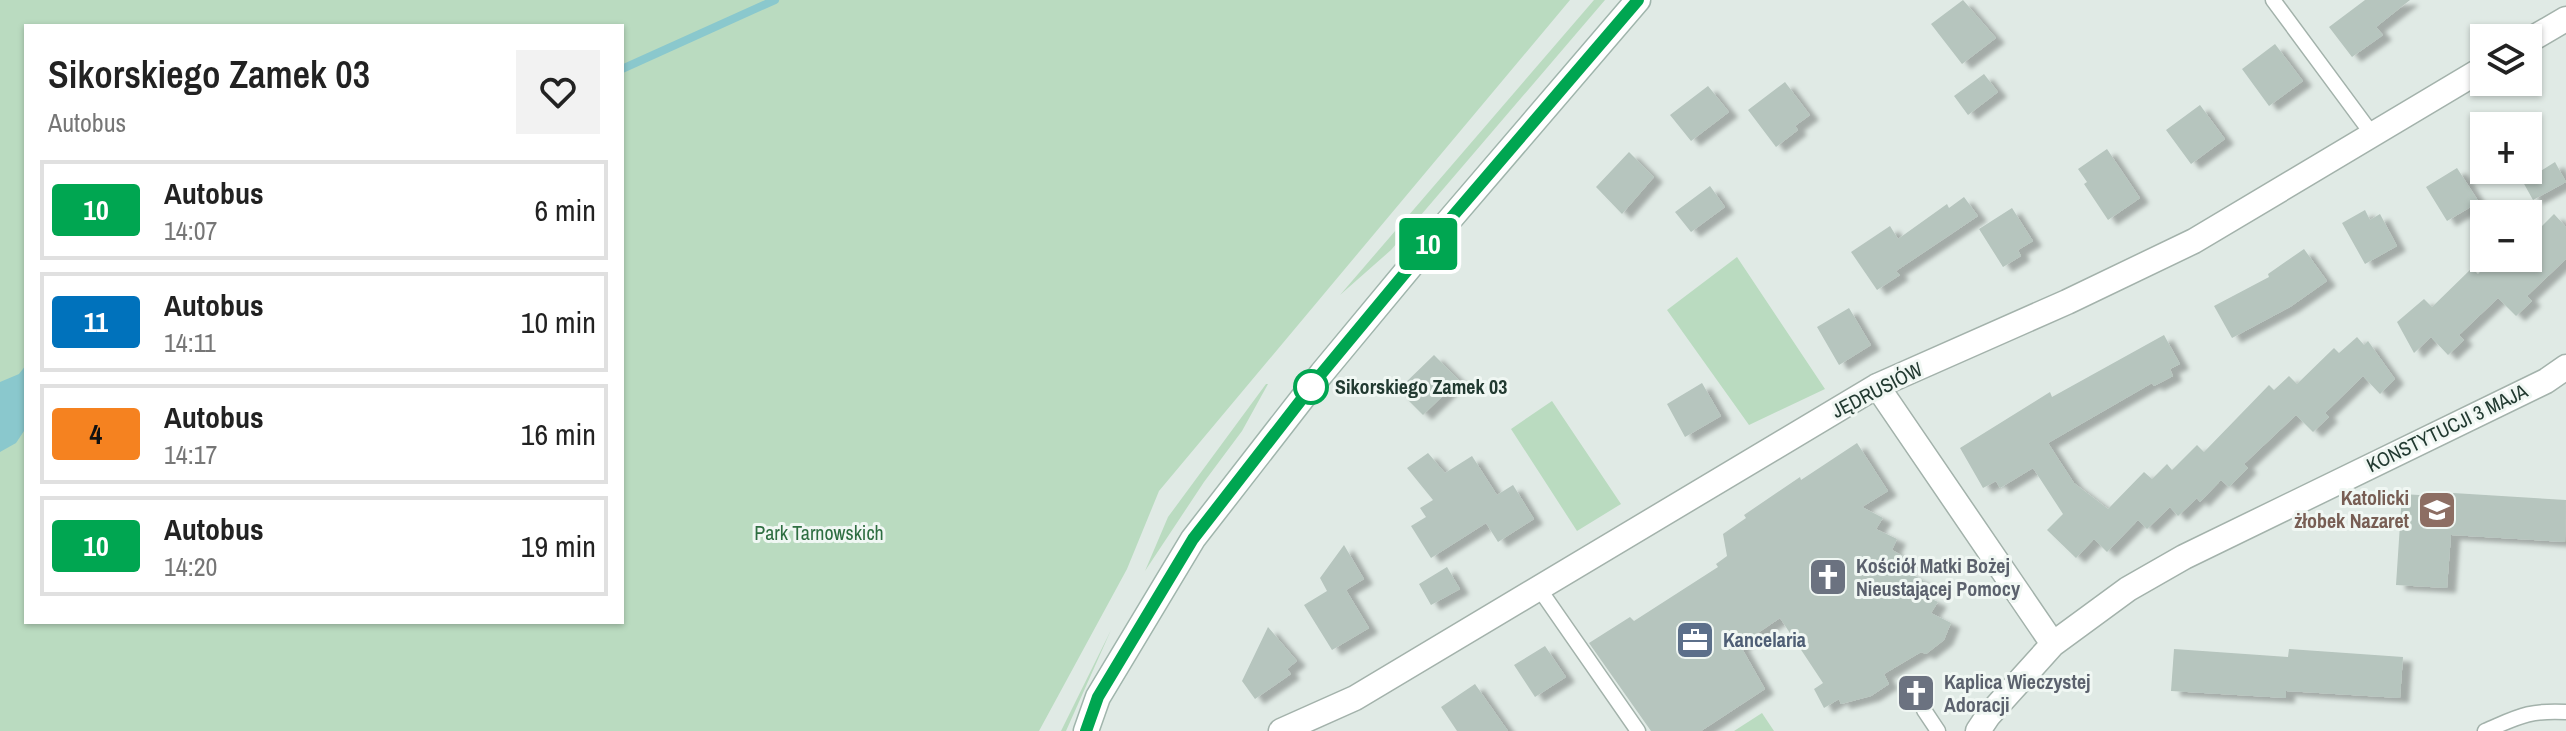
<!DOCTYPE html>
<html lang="pl">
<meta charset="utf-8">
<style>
:root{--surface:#fff;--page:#f2f2f2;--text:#222;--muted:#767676;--line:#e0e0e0}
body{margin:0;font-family:"Archivo Narrow",sans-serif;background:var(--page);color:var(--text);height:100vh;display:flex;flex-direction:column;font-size:30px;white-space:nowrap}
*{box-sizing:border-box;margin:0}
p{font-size:26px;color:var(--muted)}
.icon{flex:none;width:44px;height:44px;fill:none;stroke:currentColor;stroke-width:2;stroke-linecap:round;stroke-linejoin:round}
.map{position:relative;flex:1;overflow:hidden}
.side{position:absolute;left:24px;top:24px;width:600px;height:600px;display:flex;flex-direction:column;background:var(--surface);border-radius:0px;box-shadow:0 2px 6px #0004}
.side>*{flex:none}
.badge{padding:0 16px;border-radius:6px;font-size:28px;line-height:52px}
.controls{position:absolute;left:2470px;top:24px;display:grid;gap:16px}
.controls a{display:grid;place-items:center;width:72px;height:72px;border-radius:0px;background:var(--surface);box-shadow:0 2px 6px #0004;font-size:40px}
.map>.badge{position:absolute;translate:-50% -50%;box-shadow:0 0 0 4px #fff}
.round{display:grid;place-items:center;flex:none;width:84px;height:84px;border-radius:0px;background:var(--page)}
.overview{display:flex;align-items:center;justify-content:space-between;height:136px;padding:0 24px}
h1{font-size:38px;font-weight:600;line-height:60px}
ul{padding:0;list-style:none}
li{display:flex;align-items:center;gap:24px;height:100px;margin:0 16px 12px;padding:0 8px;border:4px solid var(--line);border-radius:0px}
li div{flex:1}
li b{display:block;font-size:30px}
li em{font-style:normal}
li .badge{min-width:88px;font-weight:700;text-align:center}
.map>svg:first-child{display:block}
.green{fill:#badbc0;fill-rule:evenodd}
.water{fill:#8ac8cd}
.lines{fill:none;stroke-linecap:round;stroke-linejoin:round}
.stream{stroke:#8ac8cd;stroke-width:8}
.building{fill:#b6c5be;filter:url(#shadow)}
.lane-casing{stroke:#a3b2ab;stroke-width:17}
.street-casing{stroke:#a3b2ab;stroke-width:27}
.secondary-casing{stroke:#a0b5ac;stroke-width:27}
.lane{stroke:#fff;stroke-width:14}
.street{stroke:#fff;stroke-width:24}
.secondary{stroke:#fff;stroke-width:24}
.line-casing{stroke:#fff;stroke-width:18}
.line{stroke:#00a651;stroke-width:12}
.stop-dot{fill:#fff;stroke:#00a651;stroke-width:4}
.labels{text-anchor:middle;stroke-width:6;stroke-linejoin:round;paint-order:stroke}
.stop-label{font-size:20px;font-weight:bold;fill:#223a31;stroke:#f0f7f3;text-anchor:start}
.street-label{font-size:20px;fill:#223a31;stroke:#f0f7f3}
.education-label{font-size:20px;font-weight:bold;fill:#785e54;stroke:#f0f7f3;text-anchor:end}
.park-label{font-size:20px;fill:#2e6e41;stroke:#f0f7f3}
.worship-label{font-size:20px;font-weight:bold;fill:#5b616d;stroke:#f0f7f3;text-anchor:start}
.service-label{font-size:20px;font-weight:bold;fill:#4e5e75;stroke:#f0f7f3;text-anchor:start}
</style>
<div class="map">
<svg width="2566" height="731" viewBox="0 0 2566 731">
<defs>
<filter id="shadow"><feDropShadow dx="9" dy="5" stdDeviation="2" flood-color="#0004"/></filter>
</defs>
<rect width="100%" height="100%" fill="#e0eae5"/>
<path class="green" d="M 0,0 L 1570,0 L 1159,491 L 1127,569 L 1039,731 L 0,731 ZM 26,26 L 622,26 L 622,622 L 26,622 Z
M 1594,0 L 1605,0 L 1391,250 L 1340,295 Z
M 1737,257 L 1825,389 L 1749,425 L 1667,310 Z
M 1266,384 L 1268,384 L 1242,431 L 1204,482 L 1145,571 L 1168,517 Z
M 1552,401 L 1621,504 L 1577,531 L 1511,429 Z
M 1111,630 L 1066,731 L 1061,731 Z
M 1762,713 L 1774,731 L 1734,731 Z"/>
<path class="water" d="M 26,365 L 26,428 L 16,443 L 0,452 L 0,382 L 19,374 Z"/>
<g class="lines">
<path class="stream" d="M 622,69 L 775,0"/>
</g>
<path class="building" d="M 1963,0 L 1996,38 L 1962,64 L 1931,24 Z
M 2365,0 L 2410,0 L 2376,27 L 2383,35 L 2352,57 L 2329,27 Z
M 2275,44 L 2303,81 L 2269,106 L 2242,69 Z
M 1984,74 L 1998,92 L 1968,115 L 1954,96 Z
M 1785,82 L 1810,115 L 1795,126 L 1798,130 L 1776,147 L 1748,110 Z
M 1708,86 L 1729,112 L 1691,141 L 1670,115 Z
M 2200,105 L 2225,139 L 2191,164 L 2166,130 Z
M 2107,149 L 2140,198 L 2108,220 L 2084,184 L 2087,182 L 2078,169 Z
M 1629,152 L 1654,177 L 1622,214 L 1596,187 Z
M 2555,162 L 2566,182 L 2533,200 L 2523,182 Z
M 2457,168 L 2479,202 L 2447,221 L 2426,187 Z
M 1710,186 L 1725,207 L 1691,232 L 1675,212 Z
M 1964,197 L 1978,216 L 1896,271 L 1900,275 L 1877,290 L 1851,252 L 1890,226 L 1898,239 L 1947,204 L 1949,208 Z
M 2012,208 L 2033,241 L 2018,250 L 2021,256 L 2003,267 L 1979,229 Z
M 2365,210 L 2370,220 L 2380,214 L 2397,246 L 2365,264 L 2342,223 Z
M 2554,214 L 2566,227 L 2566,259 L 2527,296 L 2532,301 L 2516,316 L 2498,298 L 2459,335 L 2464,340 L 2448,355 L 2431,337 L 2414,353 L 2397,322 L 2424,299 L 2432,307 L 2472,268 L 2478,274 L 2493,258 L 2528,258 L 2528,240 Z
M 2304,249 L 2327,281 L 2290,307 L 2232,338 L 2214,306 L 2269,277 L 2268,274 Z
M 1849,308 L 1871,345 L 1839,365 L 1817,327 Z
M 2164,335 L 2180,364 L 2170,369 L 2173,376 L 2154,386 L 2152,383 L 2048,443 L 2074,483 L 2108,509 L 2144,472 L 2152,479 L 2167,464 L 2172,470 L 2197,445 L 2204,452 L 2269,385 L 2274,390 L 2289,376 L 2297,384 L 2334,348 L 2339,353 L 2357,337 L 2364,345 L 2368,341 L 2395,379 L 2380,394 L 2363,376 L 2325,413 L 2329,417 L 2313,432 L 2296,415 L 2244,464 L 2248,468 L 2229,487 L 2221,480 L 2200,502 L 2197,498 L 2178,516 L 2170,507 L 2147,529 L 2138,520 L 2107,552 L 2094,539 L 2076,558 L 2047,530 L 2063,514 L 2033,468 L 2000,488 L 1996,481 L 1983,488 L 1960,448 L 2050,392 L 2052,397 Z
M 1434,355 L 1459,380 L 1423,415 L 1398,390 Z
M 1702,383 L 1721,416 L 1685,437 L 1667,404 Z
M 1857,443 L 1888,491 L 1862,507 L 1883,518 L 1876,529 L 1897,539 L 1892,550 L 1910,560 L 1905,571 L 1924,581 L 1919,593 L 1938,602 L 1931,613 L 1951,623 L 1944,640 L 1926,654 L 1921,652 L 1884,674 L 1889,684 L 1871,696 L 1841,704 L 1839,699 L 1824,708 L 1814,689 L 1823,683 L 1780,618 L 1740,645 L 1765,689 L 1701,731 L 1651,731 L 1589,643 L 1630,617 L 1634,621 L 1718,567 L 1716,564 L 1727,556 L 1723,534 L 1746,518 L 1744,515 L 1800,477 L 1801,480 Z
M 1428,453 L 1445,473 L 1472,456 L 1497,495 L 1513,485 L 1534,519 L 1498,542 L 1486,523 L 1431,558 L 1411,526 L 1426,517 L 1420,508 L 1433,500 L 1407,468 Z
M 2453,493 L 2566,500 L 2565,542 L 2451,535 L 2447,588 L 2396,585 L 2402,494 L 2453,497 Z
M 1344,545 L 1364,579 L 1346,590 L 1369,628 L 1332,650 L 1304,605 L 1327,591 L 1320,578 Z
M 1447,567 L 1460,589 L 1431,605 L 1419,584 Z
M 1268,627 L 1297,661 L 1287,669 L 1291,674 L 1255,699 L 1242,681 Z
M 1545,646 L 1566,677 L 1535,697 L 1514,665 Z
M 2174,649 L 2288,657 L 2289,649 L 2403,657 L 2400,698 L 2286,691 L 2286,698 L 2171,691 Z
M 1475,684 L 1508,731 L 1457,731 L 1441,707 Z"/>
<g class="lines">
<defs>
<path id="lane" d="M 2273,0 L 2372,134
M 1538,587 L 1638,731
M 1924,710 L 1938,731
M 2485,731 C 2518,717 2528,710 2566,712"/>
<path id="street" d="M 2528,41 L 2566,19
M 1877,386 L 2053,644
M 1281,731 L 1355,698 L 1877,386 L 2067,302 L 2194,241 L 2484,68
M 1978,731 L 1988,716 L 2053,644 L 2128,589 L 2184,557 L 2546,381 L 2566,367"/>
<path id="secondary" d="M 1086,731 L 1098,697 L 1193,539 L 1322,373 L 1434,238 L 1638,0"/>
</defs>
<use href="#lane" class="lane-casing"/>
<use href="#street" class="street-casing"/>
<use href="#secondary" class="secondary-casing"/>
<use href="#lane" class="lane"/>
<use href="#street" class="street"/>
<use href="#secondary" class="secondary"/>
</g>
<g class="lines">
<defs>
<path id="line" d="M 1086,731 L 1098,697 L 1193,539 L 1322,373 L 1434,238 L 1638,0"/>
</defs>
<use href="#line" class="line-casing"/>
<use href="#line" class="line"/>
</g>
<defs>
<symbol id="school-square" viewBox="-11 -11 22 22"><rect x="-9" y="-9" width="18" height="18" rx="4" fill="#8d6e63" stroke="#f0f7f3"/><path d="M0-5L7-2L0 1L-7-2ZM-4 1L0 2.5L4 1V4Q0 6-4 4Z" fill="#fff"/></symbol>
<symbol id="church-square" viewBox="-11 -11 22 22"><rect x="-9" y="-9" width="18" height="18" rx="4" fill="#6b7280" stroke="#f0f7f3"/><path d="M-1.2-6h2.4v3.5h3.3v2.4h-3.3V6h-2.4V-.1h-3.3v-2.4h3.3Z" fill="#fff"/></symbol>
<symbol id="office-square" viewBox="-11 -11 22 22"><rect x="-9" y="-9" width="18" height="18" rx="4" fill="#5c6f8a" stroke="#f0f7f3"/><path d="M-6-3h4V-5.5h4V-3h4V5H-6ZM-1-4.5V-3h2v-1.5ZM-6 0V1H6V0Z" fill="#fff"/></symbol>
</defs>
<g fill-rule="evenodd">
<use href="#school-square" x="2415" y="488" width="44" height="44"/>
<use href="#church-square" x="1806" y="555" width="44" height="44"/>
<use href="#office-square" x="1673" y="618" width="44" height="44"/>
<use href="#church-square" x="1894" y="671" width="44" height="44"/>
</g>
<circle class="stop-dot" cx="1311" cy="387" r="16"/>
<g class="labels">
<g class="stop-label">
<text x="1335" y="394">Sikorskiego Zamek 03</text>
</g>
<g class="street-label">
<text transform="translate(1877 390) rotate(-27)" y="7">JĘDRUSIÓW</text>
<text transform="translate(2447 428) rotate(-26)" y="7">KONSTYTUCJI 3 MAJA</text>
</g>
<g class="education-label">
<text x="2409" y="505">Katolicki<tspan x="2409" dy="23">żłobek Nazaret</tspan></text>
</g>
<g class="park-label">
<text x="819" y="540">Park Tarnowskich</text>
</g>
<g class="worship-label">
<text x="1856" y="573">Kościół Matki Bożej<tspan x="1856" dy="23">Nieustającej Pomocy</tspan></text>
<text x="1944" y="689">Kaplica Wieczystej<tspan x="1944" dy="23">Adoracji</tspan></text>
</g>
<g class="service-label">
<text x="1723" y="647">Kancelaria</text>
</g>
</g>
</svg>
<div class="controls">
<a><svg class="icon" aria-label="layers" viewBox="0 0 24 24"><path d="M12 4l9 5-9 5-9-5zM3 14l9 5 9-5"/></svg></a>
<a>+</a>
<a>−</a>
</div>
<b class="badge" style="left:1428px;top:244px;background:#00a651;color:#fff">10</b>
<section class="side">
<div class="overview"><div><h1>Sikorskiego Zamek 03</h1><p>Autobus</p></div><a class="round"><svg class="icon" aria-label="heart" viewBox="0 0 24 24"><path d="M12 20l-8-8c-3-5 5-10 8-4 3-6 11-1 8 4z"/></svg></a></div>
<ul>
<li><span class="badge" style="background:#00a651;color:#fff">10</span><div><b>Autobus</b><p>14:07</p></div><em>6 min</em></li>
<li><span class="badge" style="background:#0072bc;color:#fff">11</span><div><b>Autobus</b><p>14:11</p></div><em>10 min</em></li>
<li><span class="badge" style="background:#f58220;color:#111">4</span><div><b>Autobus</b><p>14:17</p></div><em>16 min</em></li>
<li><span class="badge" style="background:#00a651;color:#fff">10</span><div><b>Autobus</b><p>14:20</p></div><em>19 min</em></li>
</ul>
</section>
</div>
